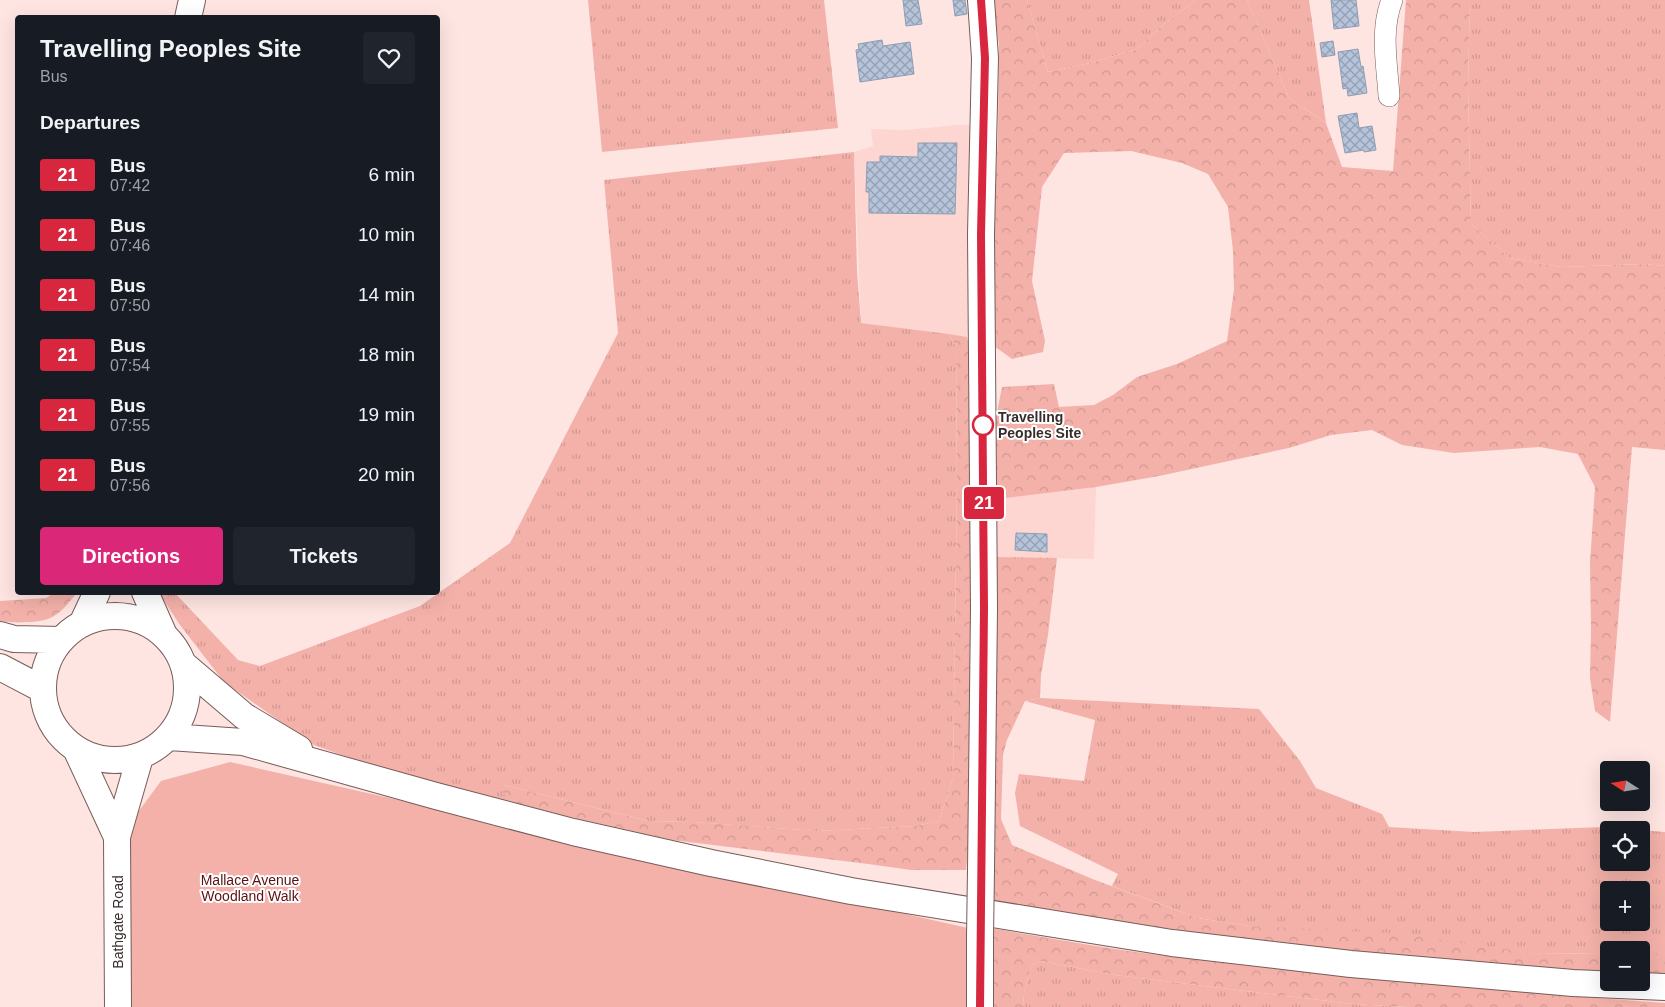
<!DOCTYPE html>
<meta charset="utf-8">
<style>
:root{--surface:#171b24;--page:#20242c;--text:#f1f3f6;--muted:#9ea1a6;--accent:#db2777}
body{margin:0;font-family:Arial,sans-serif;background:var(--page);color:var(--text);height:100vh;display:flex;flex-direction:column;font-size:19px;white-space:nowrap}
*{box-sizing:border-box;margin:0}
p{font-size:16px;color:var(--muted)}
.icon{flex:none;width:28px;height:28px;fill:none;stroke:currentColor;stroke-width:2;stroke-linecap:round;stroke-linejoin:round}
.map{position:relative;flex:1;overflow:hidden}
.panel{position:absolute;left:15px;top:15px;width:425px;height:580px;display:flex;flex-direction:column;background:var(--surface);border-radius:5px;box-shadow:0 5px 20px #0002}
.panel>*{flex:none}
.badge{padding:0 10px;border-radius:4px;font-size:18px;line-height:32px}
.needle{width:32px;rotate:282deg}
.fabs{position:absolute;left:1600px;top:761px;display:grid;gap:10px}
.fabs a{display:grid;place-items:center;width:50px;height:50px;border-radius:5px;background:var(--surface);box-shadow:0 5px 20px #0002;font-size:25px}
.map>.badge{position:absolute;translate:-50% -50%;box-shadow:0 0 0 2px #fff}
h2{padding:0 25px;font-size:19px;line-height:45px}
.round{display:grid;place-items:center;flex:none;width:52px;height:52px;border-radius:5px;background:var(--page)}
.headline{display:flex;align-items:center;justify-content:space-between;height:85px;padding:0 25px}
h1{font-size:24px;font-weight:600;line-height:38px}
.cta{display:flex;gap:10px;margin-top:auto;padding:10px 25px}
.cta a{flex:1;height:58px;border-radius:5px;background:var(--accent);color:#fff;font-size:20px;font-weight:600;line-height:58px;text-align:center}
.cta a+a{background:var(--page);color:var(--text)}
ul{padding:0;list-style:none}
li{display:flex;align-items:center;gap:15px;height:60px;padding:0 25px}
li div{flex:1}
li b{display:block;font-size:19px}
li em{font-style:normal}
li .badge{min-width:55px;font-weight:700;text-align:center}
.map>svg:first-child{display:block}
.built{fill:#fed6d1}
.grass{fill:url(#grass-tufts);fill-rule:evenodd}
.forest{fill:url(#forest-crowns)}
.green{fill:#f3b1a9}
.building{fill:url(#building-cross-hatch);stroke:#8e9db2}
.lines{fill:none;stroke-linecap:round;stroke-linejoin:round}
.minor-casing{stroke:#775c59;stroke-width:22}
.major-casing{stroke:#775c59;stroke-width:28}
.minor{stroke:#fff;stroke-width:21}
.major{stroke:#fff;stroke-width:26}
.major-bridge-casing{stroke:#775c59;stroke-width:28;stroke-linecap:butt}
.major-bridge{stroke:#fff;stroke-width:26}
.line-casing{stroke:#fff;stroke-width:11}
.line{stroke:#d7263d;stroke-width:8}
.stop-dot{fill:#fff;stroke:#d7263d;stroke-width:2.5}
.labels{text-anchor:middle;stroke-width:4;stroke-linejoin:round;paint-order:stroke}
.stop-label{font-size:14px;font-weight:bold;fill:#382c2b;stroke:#fff;text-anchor:start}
.park-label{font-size:14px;fill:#5b1111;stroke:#fff}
.street-label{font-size:14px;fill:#382c2b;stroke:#fff}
</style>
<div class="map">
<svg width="1665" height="1007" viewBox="0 0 1665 1007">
<defs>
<pattern id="grass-tufts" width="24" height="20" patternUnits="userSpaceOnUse" patternTransform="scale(1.25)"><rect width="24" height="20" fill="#f3b1a9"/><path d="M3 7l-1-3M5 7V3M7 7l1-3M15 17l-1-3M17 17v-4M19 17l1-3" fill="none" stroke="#d19892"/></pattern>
<pattern id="forest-crowns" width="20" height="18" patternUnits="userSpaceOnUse" patternTransform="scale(1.25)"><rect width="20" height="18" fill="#f3b1a9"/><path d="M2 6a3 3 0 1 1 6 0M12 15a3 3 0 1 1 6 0" fill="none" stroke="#d19892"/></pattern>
<pattern id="building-cross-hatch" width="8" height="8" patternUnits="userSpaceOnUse" patternTransform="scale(1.25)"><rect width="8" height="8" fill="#b5c4da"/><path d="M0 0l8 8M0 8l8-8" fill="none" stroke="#949fb1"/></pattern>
</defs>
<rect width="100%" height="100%" fill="#fee5e2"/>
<path class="built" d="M 956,125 L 976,125 L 972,273 L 967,337 L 861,323 L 854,152 L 873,146 L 871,129 L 906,130 Z
M 1096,487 L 1094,559 L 995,557 L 997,499 Z"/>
<path class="grass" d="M 588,0 L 824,0 L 838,128 L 602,152 Z
M 1027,0 L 1196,0 L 1164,24 L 1137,49 L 1090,63 L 1048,72 Z
M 1247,0 L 1309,0 L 1326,123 L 1289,98 Z
M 1470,0 L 1665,0 L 1665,266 L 1644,264 L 1561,267 L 1510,258 L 1471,224 L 1468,86 Z
M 854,152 L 857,272 L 861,323 L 949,334 L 956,347 L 957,485 L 953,778 L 939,821 L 915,826 L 816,831 L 694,822 L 649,821 L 504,785 L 509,803 L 372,766 L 314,745 L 224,682 L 180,625 L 159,593 L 175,593 L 238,660 L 260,666 L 420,606 L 510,543 L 618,333 L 604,180 Z
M 1040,698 L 1259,709 L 1300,761 L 1316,788 L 1382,814 L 1389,827 L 1474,832 L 1603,827 L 1665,832 L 1665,955 L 1641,955 L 1641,950 L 1609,950 L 1609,954 L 1533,953 L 1249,926 L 1198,918 L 1112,886 L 1118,874 L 1020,826 L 1015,793 L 1019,774 L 1084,781 L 1095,720 L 1025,701 ZM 1609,830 L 1641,830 L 1641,862 L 1609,862 ZM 1609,890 L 1641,890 L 1641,922 L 1609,922 Z
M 1041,961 L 1115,975 L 1353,1004 L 1410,1007 L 1023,1007 L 1024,994 L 1031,966 Z"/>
<path class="forest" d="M 992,0 L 1027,0 L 1048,72 L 1090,63 L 1137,49 L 1164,24 L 1196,0 L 1247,0 L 1289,98 L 1326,123 L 1342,167 L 1393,171 L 1406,0 L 1470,0 L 1468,86 L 1471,224 L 1510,258 L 1561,267 L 1644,264 L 1665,266 L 1665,450 L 1632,447 L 1610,722 L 1595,711 L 1590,678 L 1591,629 L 1590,563 L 1595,487 L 1578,454 L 1540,447 L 1454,453 L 1402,445 L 1372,430 L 1331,435 L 1289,448 L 1159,476 L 1096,487 L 997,499 L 996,417 L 1002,387 L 1054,384 L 1059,407 L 1094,405 L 1113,395 L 1137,377 L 1177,364 L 1227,341 L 1234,289 L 1233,251 L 1228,207 L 1208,174 L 1182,163 L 1131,151 L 1064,153 L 1042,187 L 1032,281 L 1045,341 L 1043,352 L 1012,359 L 994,346 L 992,258 L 998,135 L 999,44 Z
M 949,334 L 967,337 L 971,356 L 970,833 L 966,870 L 911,870 L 868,864 L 672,840 L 509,803 L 503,792 L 504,785 L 649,821 L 694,822 L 817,831 L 915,826 L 939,821 L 953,778 L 957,485 L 956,347 Z
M 995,557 L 1057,558 L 1048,635 L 1041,675 L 1040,698 L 1025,701 L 1007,740 L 1003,755 L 1001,819 L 1012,845 L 1095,880 L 1198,918 L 1249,926 L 1392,933 L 1533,953 L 1609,954 L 1609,973 L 1556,971 L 1293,945 L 1157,927 L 993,901 Z
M 56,592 L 77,593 C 69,602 60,615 48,619 C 38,623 10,623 0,621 L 0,601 L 46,598 Z
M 990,928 C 1044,937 1097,947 1151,954 C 1322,976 1493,990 1665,1003 L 1665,1007 L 1410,1007 L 1353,1004 L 1115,975 L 1041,961 L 1031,966 L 1024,994 L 1023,1007 L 991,1007 Z
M 1641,955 L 1665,955 L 1665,974 L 1641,974 Z"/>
<path class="green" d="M 230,762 L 968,928 L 975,1007 L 131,1007 L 130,823 L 161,781 Z"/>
<path class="building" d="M 903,0 L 918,0 L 922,24 L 906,26 Z
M 953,0 L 965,0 L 967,14 L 955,16 Z
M 1331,0 L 1356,0 L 1359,26 L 1334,29 Z
M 882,40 L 883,46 L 910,42 L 914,74 L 860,82 L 856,50 L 859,49 L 858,44 Z
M 1333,41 L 1335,55 L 1322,57 L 1320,43 Z
M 1358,49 L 1361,67 L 1363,66 L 1367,93 L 1348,96 L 1347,88 L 1343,89 L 1338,52 Z
M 1357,113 L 1359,128 L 1372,126 L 1376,150 L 1364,152 L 1364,150 L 1345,153 L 1338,116 Z
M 918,143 L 957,143 L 955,214 L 869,213 L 869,192 L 866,192 L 867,162 L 880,162 L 880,156 L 918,157 Z
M 1016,533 L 1047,534 L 1047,552 L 1015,550 Z"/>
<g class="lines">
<defs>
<path id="minor" d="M 1389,96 C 1387,64 1380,31 1392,0"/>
<path id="major" d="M 981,0 L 985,58 L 981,234 L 984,608 L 981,870
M 188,18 L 192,0
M 145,592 L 164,635
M43 688a72 72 0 1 1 144 0a72 72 0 1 1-144 0Z
M 82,624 L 97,592
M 0,635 L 14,639 L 61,640
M 183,664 L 244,716 L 299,749
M 0,667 L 42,689
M 169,737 L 243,742 L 436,796 L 573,832 L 711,863 L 851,891 L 1172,943 L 1351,964 L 1573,983 L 1665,987
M 77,751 L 117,837
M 118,1007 L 117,837 L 140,757
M 980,1007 L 980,937"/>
</defs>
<use href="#minor" class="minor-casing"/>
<use href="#major" class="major-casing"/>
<use href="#minor" class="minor"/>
<use href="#major" class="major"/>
<defs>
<path id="major-bridge" d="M 980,937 L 981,870"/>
</defs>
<use href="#major-bridge" class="major-bridge-casing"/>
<use href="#major-bridge" class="major-bridge"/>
</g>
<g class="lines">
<defs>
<path id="line" d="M 980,1007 L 984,608 L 981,234 L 985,58 L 981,0"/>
</defs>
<use href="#line" class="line-casing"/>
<use href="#line" class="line"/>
</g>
<circle class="stop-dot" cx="983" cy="425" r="10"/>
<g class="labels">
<g class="stop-label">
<text x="998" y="422">Travelling<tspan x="998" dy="16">Peoples Site</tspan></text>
</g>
<g class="park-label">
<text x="250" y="885">Mallace Avenue<tspan x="250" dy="16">Woodland Walk</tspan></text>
</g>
<g class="street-label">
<text transform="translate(118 922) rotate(-90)" y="5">Bathgate Road</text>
</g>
</g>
</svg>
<div class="fabs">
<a><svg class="needle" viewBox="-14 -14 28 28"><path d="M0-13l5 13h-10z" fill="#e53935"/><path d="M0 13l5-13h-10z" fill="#9ea1a6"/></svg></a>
<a><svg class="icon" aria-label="locate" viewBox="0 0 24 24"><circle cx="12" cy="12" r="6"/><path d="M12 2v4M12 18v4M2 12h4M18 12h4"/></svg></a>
<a>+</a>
<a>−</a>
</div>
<b class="badge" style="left:984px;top:503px;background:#d7263d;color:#fff">21</b>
<section class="panel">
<div class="headline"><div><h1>Travelling Peoples Site</h1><p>Bus</p></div><a class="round"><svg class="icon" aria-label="heart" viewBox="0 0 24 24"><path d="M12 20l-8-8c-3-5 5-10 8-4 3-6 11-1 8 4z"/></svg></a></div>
<h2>Departures</h2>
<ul>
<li><span class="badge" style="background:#d7263d;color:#fff">21</span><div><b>Bus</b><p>07:42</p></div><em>6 min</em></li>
<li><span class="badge" style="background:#d7263d;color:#fff">21</span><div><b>Bus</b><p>07:46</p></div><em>10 min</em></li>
<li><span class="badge" style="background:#d7263d;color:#fff">21</span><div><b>Bus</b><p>07:50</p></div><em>14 min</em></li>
<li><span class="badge" style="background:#d7263d;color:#fff">21</span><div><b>Bus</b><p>07:54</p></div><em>18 min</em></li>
<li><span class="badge" style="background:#d7263d;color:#fff">21</span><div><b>Bus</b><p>07:55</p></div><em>19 min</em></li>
<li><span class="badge" style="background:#d7263d;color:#fff">21</span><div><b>Bus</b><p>07:56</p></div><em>20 min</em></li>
</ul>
<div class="cta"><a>Directions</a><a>Tickets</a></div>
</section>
</div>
